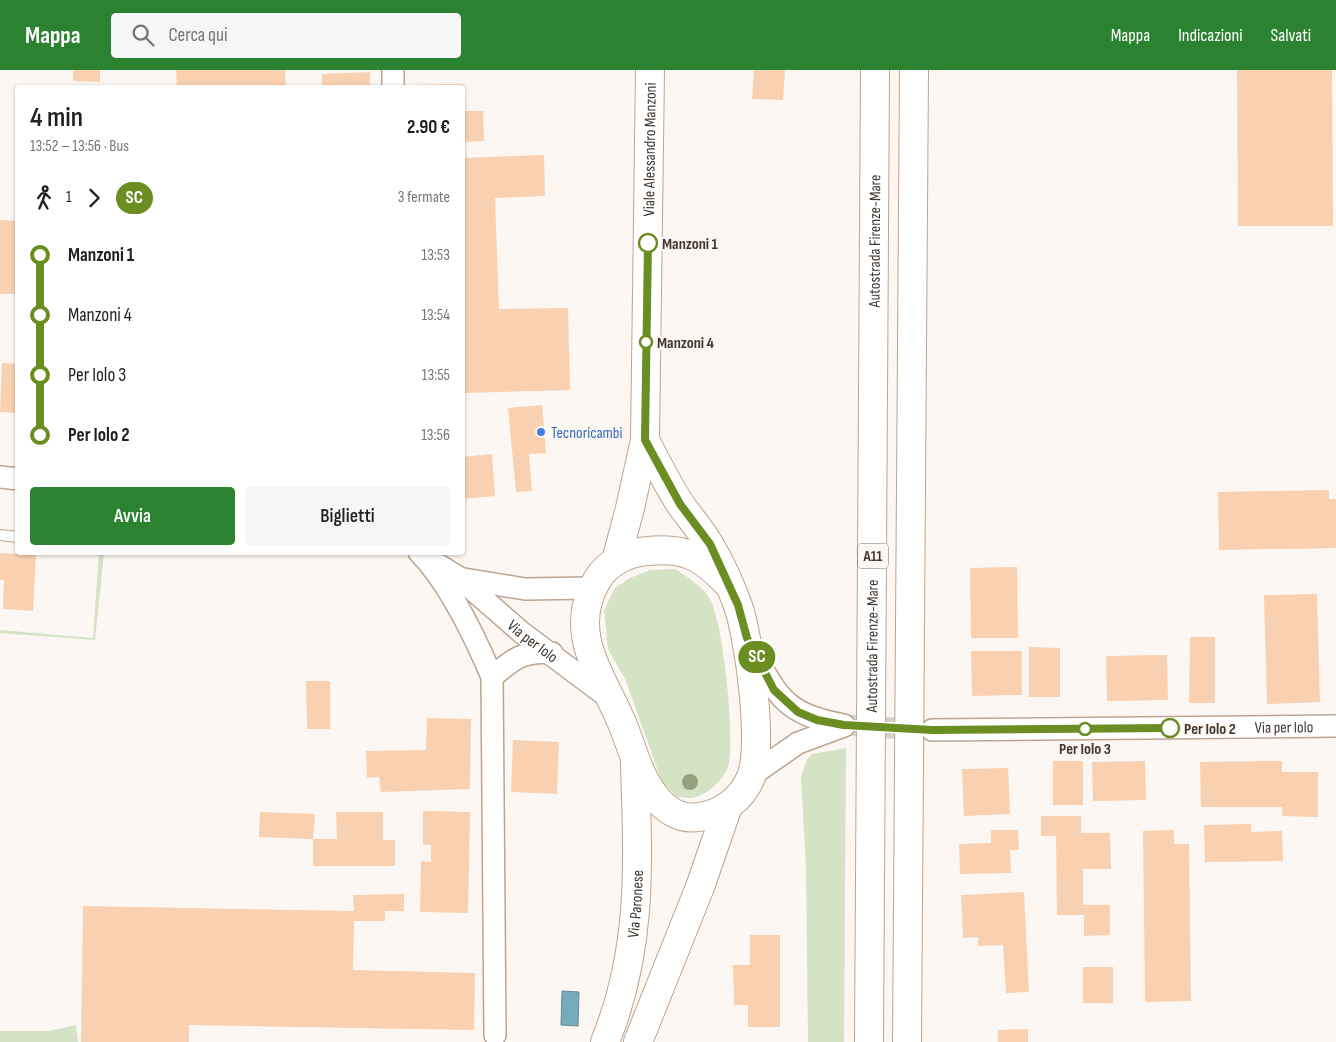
<!DOCTYPE html>
<html lang="it">
<meta charset="utf-8">
<style>
:root{--surface:#fff;--page:#f6f6f6;--text:#202124;--muted:#757577;--accent:#2b8332}
body{margin:0;font-family:"Sofia Sans Condensed",sans-serif;background:var(--page);color:var(--text);height:100vh;display:flex;flex-direction:column;font-size:19px;white-space:nowrap}
*{box-sizing:border-box;margin:0}
p{font-size:16px;color:var(--muted)}
.icon{flex:none;width:28px;height:28px;fill:none;stroke:currentColor;stroke-width:2;stroke-linecap:round;stroke-linejoin:round}
.map{position:relative;flex:1;overflow:hidden}
.sheet{position:absolute;left:15px;top:15px;width:450px;height:470px;display:flex;flex-direction:column;background:var(--surface);border-radius:5px;box-shadow:0 1px 4px #0004}
.sheet>*{flex:none}
.badge{padding:0 10px;border-radius:16px;font-size:18px;line-height:32px}
.map>.badge{position:absolute;translate:-50% -50%;box-shadow:0 0 0 2px #fff}
.legs{display:flex;align-items:center;gap:8px;height:55px;padding:0 15px;font-size:16px}
.legs p{margin-inline-start:auto}
.summary{display:flex;align-items:center;justify-content:space-between;height:85px;padding:0 15px}
h1{font-size:28px;font-weight:600;line-height:38px}
.action{display:flex;gap:10px;margin-top:auto;padding:10px 15px}
.action a{flex:1;height:58px;border-radius:5px;background:var(--accent);color:#fff;font-size:20px;font-weight:600;line-height:58px;text-align:center}
.action a+a{background:var(--page);color:var(--text)}
ul{padding:0 15px;list-style:none}
li{display:flex;align-items:center;gap:18px;height:60px;font-size:19px}
li i{display:grid;place-items:center;width:8px;height:100%;margin:0 6px;background:currentColor}
li i::after{content:'';width:12px;height:12px;margin:-6px;border:4px solid;border-radius:50%;background:var(--surface)}
li p{margin-inline-start:auto}
li:first-child i{background:linear-gradient(#0000 50%,currentColor 0)}
li:last-child i{background:linear-gradient(currentColor 50%,#0000 0)}
header{display:flex;align-items:center;gap:30px;box-sizing:border-box;height:70px;padding:0 25px;background:var(--accent);color:#fff}
header strong{font-size:24px}
nav{display:flex;gap:28px;margin-inline-start:auto;font-size:18px}
.search{width:350px;height:45px;background:var(--page);display:flex;align-items:center;gap:12px;box-sizing:border-box;padding:0 18px;border-radius:5px;color:var(--muted);font-size:19px}
.map>svg:first-child{display:block}
.green{fill:#d4e3c3}
.water{fill:#76abbd;stroke:#668892}
.building{fill:#f9d1b1}
.lines{fill:none;stroke-linecap:round;stroke-linejoin:round}
.street-tunnel{stroke:#d7d1cc;stroke-width:21;stroke-dasharray:21 11;stroke-linecap:butt}
.lane-casing{stroke:#bda491;stroke-width:12}
.street-casing{stroke:#bda491;stroke-width:24}
.secondary-casing{stroke:#bda491;stroke-width:30}
.highway-casing{stroke:#bda491;stroke-width:30}
.lane{stroke:#fff;stroke-width:10}
.street{stroke:#fff;stroke-width:21}
.secondary{stroke:#fff;stroke-width:28}
.highway{stroke:#fff;stroke-width:28}
.tree{fill:#96a07c}
.line-1-casing{stroke:#fff;stroke-width:11}
.line-1{stroke:#6b8e23;stroke-width:8}
.stop-1-dot{fill:#fff;stroke:#6b8e23;stroke-width:2.5}
.shop-dot{fill:#3f7fe0;stroke:#fdf7f3;stroke-width:2}
.labels{text-anchor:middle;stroke-width:4.5;stroke-linejoin:round;paint-order:stroke}
.shield{fill:#fdf7f3;stroke:#79716a;stroke-width:1}
.shield-label{font-size:15px;font-weight:bold;fill:#41372f}
.street-label{font-size:16px;fill:#41372f;stroke:#fdf7f3}
.stop-label{font-size:16px;font-weight:bold;fill:#41372f;stroke:#fdf7f3;text-anchor:start}
.shop-label{font-size:16px;fill:#366cbe;stroke:#fdf7f3;text-anchor:start}
</style>
<header>
<strong>Mappa</strong>
<div class="search"><svg class="icon" aria-label="search" viewBox="0 0 24 24"><circle cx="10" cy="10" r="6"/><path d="M15 15l6 6"/></svg>Cerca qui</div>
<nav><a>Mappa</a><a>Indicazioni</a><a>Salvati</a></nav>
</header>
<div class="map">
<svg width="1336" height="972" viewBox="0 0 1336 972">
<rect width="100%" height="100%" fill="#fdf7f3"/>
<path class="green" d="M 99,483 L 104,483 L 95,570 L 0,563 L 0,560 L 93,568 Z
M 675,499 C 689,508 701,515 710,529 C 723,551 737,676 727,700 C 722,710 707,725 696,727 C 690,729 682,727 677,727 L 662,712 L 626,611 L 608,579 L 604,540 L 615,518 L 630,508 L 650,500 Z
M 846,678 L 844,972 L 808,972 L 806,798 L 801,707 L 807,690 L 812,684 Z
M 76,955 L 78,972 L 0,972 L 0,961 L 49,961 Z"/>
<path class="water" d="M 562,921 L 579,922 L 578,956 L 561,955 Z"/>
<path class="building" d="M 73,0 L 100,0 L 100,12 L 73,11 Z
M 176,0 L 285,0 L 286,18 L 177,18 Z
M 754,0 L 785,0 L 783,30 L 752,29 Z
M 1237,0 L 1332,0 L 1333,156 L 1238,156 Z
M 370,2 L 370,18 L 322,18 L 322,4 Z
M 463,14 L 463,18 L 411,18 L 411,15 Z
M 462,41 L 483,41 L 484,71 L 462,72 Z
M 544,85 L 545,126 L 495,128 L 499,239 L 568,238 L 570,320 L 462,323 L 462,88 Z
M 0,150 L 18,151 L 18,224 L 0,224 Z
M 2,293 L 18,294 L 18,343 L 0,342 Z
M 542,335 L 546,383 L 529,384 L 532,421 L 516,422 L 508,338 Z
M 492,384 L 495,426 L 462,429 L 462,387 Z
M 1329,420 L 1329,429 L 1336,429 L 1336,478 L 1219,480 L 1218,422 Z
M 0,483 L 36,485 L 33,541 L 3,539 L 4,510 L 0,510 Z
M 1017,497 L 1018,568 L 971,568 L 970,498 Z
M 1317,524 L 1320,632 L 1267,634 L 1264,525 Z
M 1190,567 L 1215,567 L 1215,633 L 1189,633 Z
M 1029,577 L 1060,578 L 1060,627 L 1029,627 Z
M 971,581 L 1022,581 L 1022,625 L 972,626 Z
M 1167,585 L 1168,630 L 1107,631 L 1106,586 Z
M 306,611 L 330,611 L 330,659 L 307,659 Z
M 427,648 L 471,649 L 470,719 L 381,722 L 379,707 L 367,708 L 366,681 L 426,680 Z
M 513,670 L 559,672 L 557,724 L 511,722 Z
M 1053,691 L 1083,691 L 1083,735 L 1053,735 Z
M 1145,691 L 1146,730 L 1093,731 L 1092,692 Z
M 1282,691 L 1282,702 L 1318,702 L 1318,747 L 1282,746 L 1282,737 L 1201,737 L 1200,692 Z
M 1008,698 L 1010,744 L 964,746 L 962,699 Z
M 423,741 L 470,742 L 468,843 L 420,842 L 421,791 L 431,792 L 431,775 L 423,775 Z
M 260,742 L 315,744 L 313,769 L 259,767 Z
M 336,742 L 383,742 L 383,770 L 395,770 L 395,796 L 313,796 L 313,769 L 337,769 Z
M 1041,746 L 1081,746 L 1081,763 L 1110,763 L 1111,799 L 1083,799 L 1083,835 L 1110,835 L 1110,865 L 1084,866 L 1084,845 L 1057,845 L 1056,766 L 1041,766 Z
M 1251,754 L 1251,762 L 1282,761 L 1283,791 L 1205,792 L 1204,755 Z
M 991,760 L 1018,760 L 1019,780 L 1010,780 L 1011,803 L 960,804 L 959,774 L 991,773 Z
M 1174,760 L 1174,774 L 1189,774 L 1191,931 L 1145,932 L 1143,761 Z
M 1024,822 L 1029,922 L 1006,923 L 1003,875 L 978,876 L 978,867 L 963,868 L 961,825 Z
M 404,824 L 404,841 L 385,841 L 385,851 L 354,851 L 353,900 L 475,903 L 474,960 L 189,955 L 189,972 L 81,972 L 83,836 L 354,841 L 353,825 Z
M 750,865 L 780,865 L 780,957 L 748,957 L 748,935 L 734,935 L 733,895 L 750,895 Z
M 1083,897 L 1113,897 L 1113,933 L 1083,933 Z
M 1028,959 L 1028,972 L 998,972 L 998,960 Z"/>
<g class="lines">
<path class="street-tunnel" d="M 844,655 L 924,660"/>
<defs>
<path id="lane" d="M 0,465 L 18,467"/>
<g id="street">
<path d="M 393,0 L 393,18"/>
<path d="M 0,407 L 18,409"/>
<path d="M 419,482 C 449,513 475,567 492,607 L 495,965"/>
<path id="s1" d="M 432,491 L 458,507 L 521,562 L 609,628"/>
<path d="M 458,508 L 525,519 L 592,518"/>
<path d="M 751,577 C 778,628 785,644 844,655"/>
<path d="M 492,607 C 512,590 523,580 552,583"/>
<path id="s2" d="M 932,660 L 1336,656"/>
<path d="M 752,705 L 798,673 L 844,656"/>
</g>
<g id="secondary">
<path d="M 645,370 C 656,391 667,414 681,435 C 690,448 701,460 709,474 C 720,492 730,514 737,533 C 749,564 764,677 751,707 C 742,729 722,744 699,747 C 680,750 665,740 654,725 C 638,704 632,677 622,653 C 602,605 566,563 597,510 C 607,493 628,482 648,481 C 686,477 702,487 728,514"/>
<path id="s3" d="M 616,491 L 630,438 L 645,370 L 650,0"/>
<path id="s4" d="M 605,972 C 643,878 638,794 635,695"/>
<path d="M 638,972 L 700,817 L 728,736"/>
</g>
<g id="highway">
<path id="s5" d="M 869,972 L 875,0"/>
<path d="M 907,972 L 914,0"/>
</g>
</defs>
<use href="#lane" class="lane-casing"/>
<use href="#street" class="street-casing"/>
<use href="#secondary" class="secondary-casing"/>
<use href="#highway" class="highway-casing"/>
<use href="#lane" class="lane"/>
<use href="#street" class="street"/>
<use href="#secondary" class="secondary"/>
<use href="#highway" class="highway"/>
</g>
<circle class="tree" cx="690" cy="712" r="8"/>
<g class="lines">
<defs>
<path id="line-1" d="M 648,173 L 645,370 L 680,434 L 710,474 L 738,535 L 747,568 L 774,620 L 798,642 L 817,650 L 844,655 L 932,660 L 1170,658"/>
</defs>
<use href="#line-1" class="line-1-casing"/>
<use href="#line-1" class="line-1"/>
</g>
<g class="stop-1-dot">
<circle cx="648" cy="173" r="9"/>
<circle cx="646" cy="272" r="6"/>
<circle cx="1170" cy="658" r="9"/>
<circle cx="1085" cy="659" r="6"/>
</g>
<circle class="shop-dot" cx="541" cy="362" r="5"/>
<g class="labels">
<rect class="shield" x="858" y="473.5" width="30" height="25" rx="4"/>
<g class="shield-label">
<text x="873" y="491">A11</text>
</g>
<g class="street-label">
<text dy="6" stroke="none"><textPath href="#s3" startOffset="415">Viale Alessandro Manzoni</textPath></text>
<text dy="6" stroke="none"><textPath href="#s5" startOffset="801">Autostrada Firenze-Mare</textPath></text>
<text dy="6" stroke="none"><textPath href="#s1" startOffset="129">Via per Iolo</textPath></text>
<text dy="6" stroke="none"><textPath href="#s5" startOffset="396">Autostrada Firenze-Mare</textPath></text>
<text dy="6" stroke="none"><textPath href="#s2" startOffset="352">Via per Iolo</textPath></text>
<text dy="6" stroke="none"><textPath href="#s4" startOffset="142">Via Paronese</textPath></text>
</g>
<g class="stop-label">
<text x="662" y="179">Manzoni 1</text>
<text x="657" y="278">Manzoni 4</text>
<text x="1184" y="664">Per Iolo 2</text>
<text x="1085" y="684" text-anchor="middle">Per Iolo 3</text>
</g>
<g class="shop-label">
<text x="551" y="368">Tecnoricambi</text>
</g>
</g>
</svg>
<b class="badge" style="left:757px;top:587px;background:#6b8e23;color:#fff">SC</b>
<section class="sheet">
<div class="summary"><div><h1>4 min</h1><p>13:52 – 13:56 · Bus</p></div><b>2.90 €</b></div>
<div class="legs"><svg class="icon" aria-label="walk" viewBox="0 0 24 24"><circle cx="13" cy="4" r="2"/><path d="M13 8l-2 6 4 7M11 14l-3 7M7 12l3-4h3l4 4"/></svg>1<svg class="icon" aria-label="forward" viewBox="0 0 24 24"><path d="M9 5l7 7-7 7"/></svg><b class="badge" style="background:#6b8e23;color:#fff">SC</b><p>3 fermate</p></div>
<ul>
<li><i style="color:#6b8e23"></i><b>Manzoni 1</b><p>13:53</p></li>
<li><i style="color:#6b8e23"></i><span>Manzoni 4</span><p>13:54</p></li>
<li><i style="color:#6b8e23"></i><span>Per Iolo 3</span><p>13:55</p></li>
<li><i style="color:#6b8e23"></i><b>Per Iolo 2</b><p>13:56</p></li>
</ul>
<div class="action"><a>Avvia</a><a>Biglietti</a></div>
</section>
</div>
